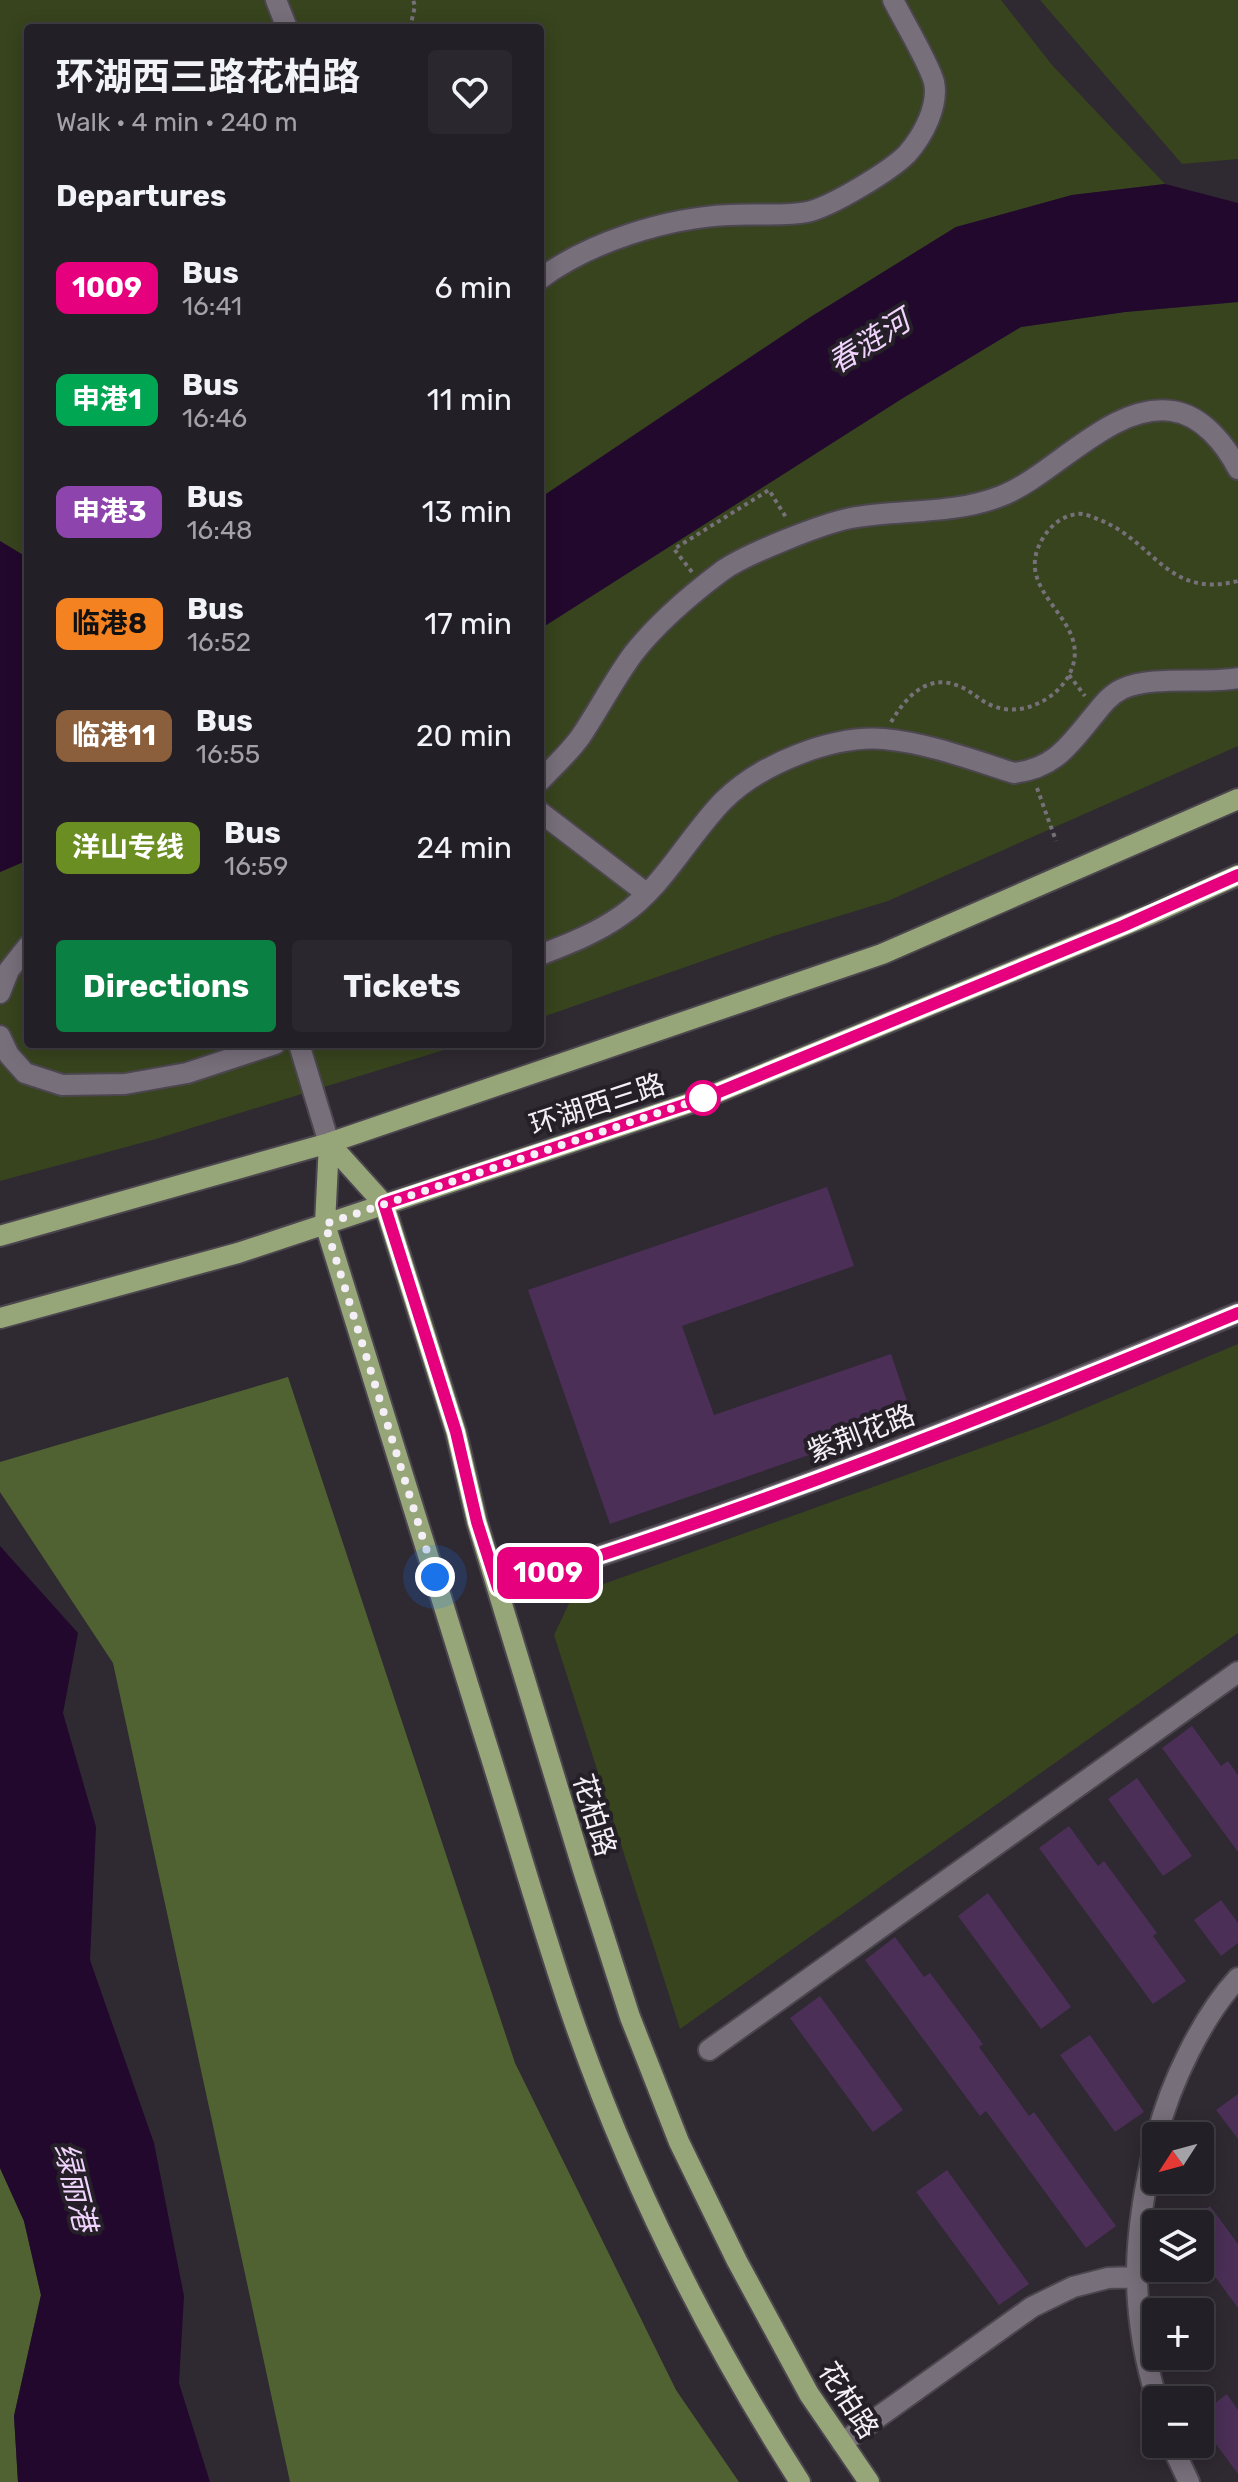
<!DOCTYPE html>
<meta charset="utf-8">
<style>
:root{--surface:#231f26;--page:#2b272e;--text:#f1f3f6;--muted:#a3a2a7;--line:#403d43;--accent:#0b8043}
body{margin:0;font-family:Rubik,"Noto Sans SC",sans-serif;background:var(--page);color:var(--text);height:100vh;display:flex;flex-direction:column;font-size:30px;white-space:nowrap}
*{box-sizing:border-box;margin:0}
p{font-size:26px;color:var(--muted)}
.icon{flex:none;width:44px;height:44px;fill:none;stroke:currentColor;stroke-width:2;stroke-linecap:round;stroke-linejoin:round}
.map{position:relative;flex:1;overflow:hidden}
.drawer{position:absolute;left:24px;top:24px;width:520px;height:1024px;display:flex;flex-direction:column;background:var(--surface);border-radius:8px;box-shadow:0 4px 20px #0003,0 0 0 2px var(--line)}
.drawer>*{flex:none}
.badge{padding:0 16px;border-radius:12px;font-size:28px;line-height:52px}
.needle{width:52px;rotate:234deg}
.tools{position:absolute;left:1142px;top:2122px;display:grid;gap:16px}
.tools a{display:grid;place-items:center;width:72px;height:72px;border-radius:8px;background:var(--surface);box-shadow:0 4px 20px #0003,0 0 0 2px var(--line);font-size:40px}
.you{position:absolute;width:40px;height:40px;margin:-20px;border:6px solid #fff;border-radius:50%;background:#1a73e8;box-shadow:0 0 0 12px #1a73e833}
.map>.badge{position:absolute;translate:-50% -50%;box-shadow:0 0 0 4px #fff}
h2{padding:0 32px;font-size:30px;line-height:72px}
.round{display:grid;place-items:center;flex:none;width:84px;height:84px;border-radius:8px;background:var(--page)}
.overview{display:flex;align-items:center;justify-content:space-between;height:136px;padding:0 32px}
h1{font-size:38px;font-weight:700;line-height:60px}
.primary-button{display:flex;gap:16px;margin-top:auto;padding:16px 32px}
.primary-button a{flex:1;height:92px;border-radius:8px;background:var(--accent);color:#fff;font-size:32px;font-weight:700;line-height:92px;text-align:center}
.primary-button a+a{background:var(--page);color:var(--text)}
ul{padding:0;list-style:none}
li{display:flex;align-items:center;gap:24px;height:112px;padding:0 32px}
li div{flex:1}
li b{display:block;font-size:30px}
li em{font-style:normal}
li .badge{min-width:88px;font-weight:700;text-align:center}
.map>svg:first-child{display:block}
.green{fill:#37441d}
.forest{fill:#506231}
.water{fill:#22082d}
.building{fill:#4b2f57}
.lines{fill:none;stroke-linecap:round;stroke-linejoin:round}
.minor-casing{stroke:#4c464f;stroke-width:24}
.major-casing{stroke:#4c464f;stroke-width:24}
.path{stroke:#767079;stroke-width:4;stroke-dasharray:4 4;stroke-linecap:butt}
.minor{stroke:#776f7a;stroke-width:20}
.major{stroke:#97a678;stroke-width:20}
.line-casing{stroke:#fff;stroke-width:18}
.line{stroke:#e6007e;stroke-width:12}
.walk{stroke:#f4eff6;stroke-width:8;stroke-dasharray:0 14.4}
.stop-dot{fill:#fff;stroke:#e6007e;stroke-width:4}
.labels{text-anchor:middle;stroke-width:8;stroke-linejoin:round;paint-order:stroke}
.street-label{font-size:28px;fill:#f4eff6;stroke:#251f28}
.water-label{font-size:30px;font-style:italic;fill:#f0d4fd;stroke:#251f28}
</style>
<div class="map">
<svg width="1238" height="2482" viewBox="0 0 1238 2482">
<rect width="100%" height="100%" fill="#2f2932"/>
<path class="green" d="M 0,0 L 1001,0 L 1052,65 L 1165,184 L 1072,195 L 956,227 L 809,318 L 540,498 L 540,28 L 28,28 L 28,558 L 0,541 Z
M 1040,0 L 1238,0 L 1238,159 L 1182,164 Z
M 1238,302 L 1238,746 L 888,901 L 774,936 L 540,1018 L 540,629 L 903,398 L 1021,327 L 1125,312 Z
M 28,860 L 28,1044 L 463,1044 L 156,1139 L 0,1181 L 0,872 Z
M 1238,1344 L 1238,1633 L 680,2029 L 554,1635 L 573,1595 L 1045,1425 Z"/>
<path class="forest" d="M 288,1377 L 515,2063 L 676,2390 L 739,2482 L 290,2482 L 113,1663 L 0,1492 L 0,1462 Z
M 0,2168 L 24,2221 L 41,2295 L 14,2416 L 18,2482 L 0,2482 Z"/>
<path class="water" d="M 1165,184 L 1238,203 L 1238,302 L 1125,312 L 1021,327 L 903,398 L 540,629 L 540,498 L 809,318 L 956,227 L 1072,195 Z
M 0,541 L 28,558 L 28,860 L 0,872 Z
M 0,1546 L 78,1633 L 63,1713 L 96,1827 L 90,1960 L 154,2143 L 184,2296 L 179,2383 L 210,2482 L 18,2482 L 14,2416 L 41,2295 L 24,2221 L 0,2168 Z"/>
<path class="building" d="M 827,1187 L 854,1266 L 682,1326 L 714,1415 L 891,1354 L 913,1419 L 610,1524 L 528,1290 Z
M 1192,1726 L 1221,1766 L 1228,1761 L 1238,1775 L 1238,1852 L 1162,1748 Z
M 1137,1778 L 1192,1856 L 1163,1876 L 1108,1799 Z
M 1069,1826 L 1098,1866 L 1104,1861 L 1157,1933 L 1153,1936 L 1186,1981 L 1153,2004 L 1039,1848 Z
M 988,1893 L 1071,2007 L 1041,2029 L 958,1916 Z
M 1221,1900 L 1238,1923 L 1238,1943 L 1221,1956 L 1194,1920 Z
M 895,1937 L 924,1977 L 930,1973 L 983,2044 L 979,2047 L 1029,2116 L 1034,2112 L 1116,2226 L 1086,2248 L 986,2111 L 980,2116 L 865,1960 Z
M 820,1996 L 903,2110 L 873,2132 L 790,2018 Z
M 1090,2035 L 1144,2112 L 1115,2132 L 1060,2055 Z
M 1238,2094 L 1238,2139 L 1216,2110 Z
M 947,2170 L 1029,2284 L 999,2305 L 916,2192 Z
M 1210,2206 L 1238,2244 L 1238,2308 L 1200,2256 L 1200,2213 Z
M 1227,2394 L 1238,2410 L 1238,2474 L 1200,2422 L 1200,2414 Z"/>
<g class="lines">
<defs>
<path id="minor" d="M 276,0 L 287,28
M 540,279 C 589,242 667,218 728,215 C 754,213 782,217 807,212 C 831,207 890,171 907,154 C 923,136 939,106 934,82 C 929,63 903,20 893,0
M 540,781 C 554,766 570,752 581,736 C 599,709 614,680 633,654 C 658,622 690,595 722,571 C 746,554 821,524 851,518 C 901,509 953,515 1001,496 C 1053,476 1112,402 1172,411 C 1202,415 1225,444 1238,469
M 540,812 L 646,893
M 540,955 C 568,944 597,933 622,915 C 664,886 688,837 723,801 C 760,764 832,735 884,739 C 928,743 973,760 1014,773 C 1056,768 1070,744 1095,714 C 1103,704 1110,695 1122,689 C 1153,675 1203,684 1238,678
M 0,993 L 9,970 L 28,946
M 0,1036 L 9,1055 L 25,1073 L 62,1085 L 125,1084 L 187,1073 L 275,1044
M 299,1044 L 329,1143
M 498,1588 C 750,1511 994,1413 1238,1313
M 709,2050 L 1238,1672
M 1157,2136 C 1170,2084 1202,2017 1238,1978
M 1156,2140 C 1133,2233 1128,2307 1157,2400
M 842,2443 L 1032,2307 L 1073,2287 L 1108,2278 L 1135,2277
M 1171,2444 L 1189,2482"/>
<path id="major" d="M 329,1143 L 384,1204 L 456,1432 L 477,1522 L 583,1870 L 630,2017 L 679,2142 L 737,2261 L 809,2394 L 869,2482
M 329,1143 L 325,1224 C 378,1393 430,1561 482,1729 C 511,1820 537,1911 567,2001 C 624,2170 704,2332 800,2482
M 0,1236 L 329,1143 L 882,954 L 1238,799
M 0,1318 L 238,1253 L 702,1099 L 1152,914 L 1238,875"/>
</defs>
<use href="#minor" class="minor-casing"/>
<use href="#major" class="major-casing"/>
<path class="path" d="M 410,28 L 415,6 L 413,0
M 692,572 L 674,549 L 769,490 L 787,519
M 1069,675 L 1085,696
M 891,722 C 906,697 927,673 959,686 C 972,691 982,703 996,707 C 1022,716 1056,700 1069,675 C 1098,619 1008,595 1043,538 C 1051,525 1062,516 1077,514 C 1084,513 1093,517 1100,520 C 1155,542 1167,599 1238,581
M 1037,788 L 1056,841"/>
<use href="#minor" class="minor"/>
<use href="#major" class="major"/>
</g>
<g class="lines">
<defs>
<path id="line" d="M 1238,875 L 1123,926 L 702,1099 L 384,1204 L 456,1432 L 477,1522 L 498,1588 C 749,1511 995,1414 1238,1313"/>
</defs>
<use href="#line" class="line-casing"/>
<use href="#line" class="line"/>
<path class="walk" d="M 435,1577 L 325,1224 L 703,1098"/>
</g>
<circle class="stop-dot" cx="703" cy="1098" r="16"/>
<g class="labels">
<g class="street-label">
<text transform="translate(597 1104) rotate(-18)" y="10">环湖西三路</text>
<text transform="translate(861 1433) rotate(-21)" y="10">紫荆花路</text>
<text transform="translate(595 1815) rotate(73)" y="10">花柏路</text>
<text transform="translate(849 2400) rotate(57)" y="10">花柏路</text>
</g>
<g class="water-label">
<text transform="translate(869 342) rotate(-32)" y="10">春涟河</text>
<text transform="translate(75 2187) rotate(76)" y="10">绿丽港</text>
</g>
</g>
</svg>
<div class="tools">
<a><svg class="needle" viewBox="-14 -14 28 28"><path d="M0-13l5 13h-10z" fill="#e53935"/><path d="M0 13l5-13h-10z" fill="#a3a2a7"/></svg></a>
<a><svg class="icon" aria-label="layers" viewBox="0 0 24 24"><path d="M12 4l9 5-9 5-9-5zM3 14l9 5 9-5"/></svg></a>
<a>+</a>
<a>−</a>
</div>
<div class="you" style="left:435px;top:1577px"></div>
<b class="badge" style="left:548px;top:1573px;background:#e6007e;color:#fff">1009</b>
<section class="drawer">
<div class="overview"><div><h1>环湖西三路花柏路</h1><p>Walk · 4 min · 240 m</p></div><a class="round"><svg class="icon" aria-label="heart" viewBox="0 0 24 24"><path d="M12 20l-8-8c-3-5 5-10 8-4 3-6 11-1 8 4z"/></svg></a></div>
<h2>Departures</h2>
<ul>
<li><span class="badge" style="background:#e6007e;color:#fff">1009</span><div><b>Bus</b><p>16:41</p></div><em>6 min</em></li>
<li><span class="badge" style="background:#00a651;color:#fff">申港1</span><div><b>Bus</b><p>16:46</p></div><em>11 min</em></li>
<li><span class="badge" style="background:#8e44ad;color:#fff">申港3</span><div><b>Bus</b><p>16:48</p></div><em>13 min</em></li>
<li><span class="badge" style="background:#f58220;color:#111">临港8</span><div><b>Bus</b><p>16:52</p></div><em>17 min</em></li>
<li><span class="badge" style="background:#8b5e3c;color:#fff">临港11</span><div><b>Bus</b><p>16:55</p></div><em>20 min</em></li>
<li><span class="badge" style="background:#6b8e23;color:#fff">洋山专线</span><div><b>Bus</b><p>16:59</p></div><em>24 min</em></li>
</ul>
<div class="primary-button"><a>Directions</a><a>Tickets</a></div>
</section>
</div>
